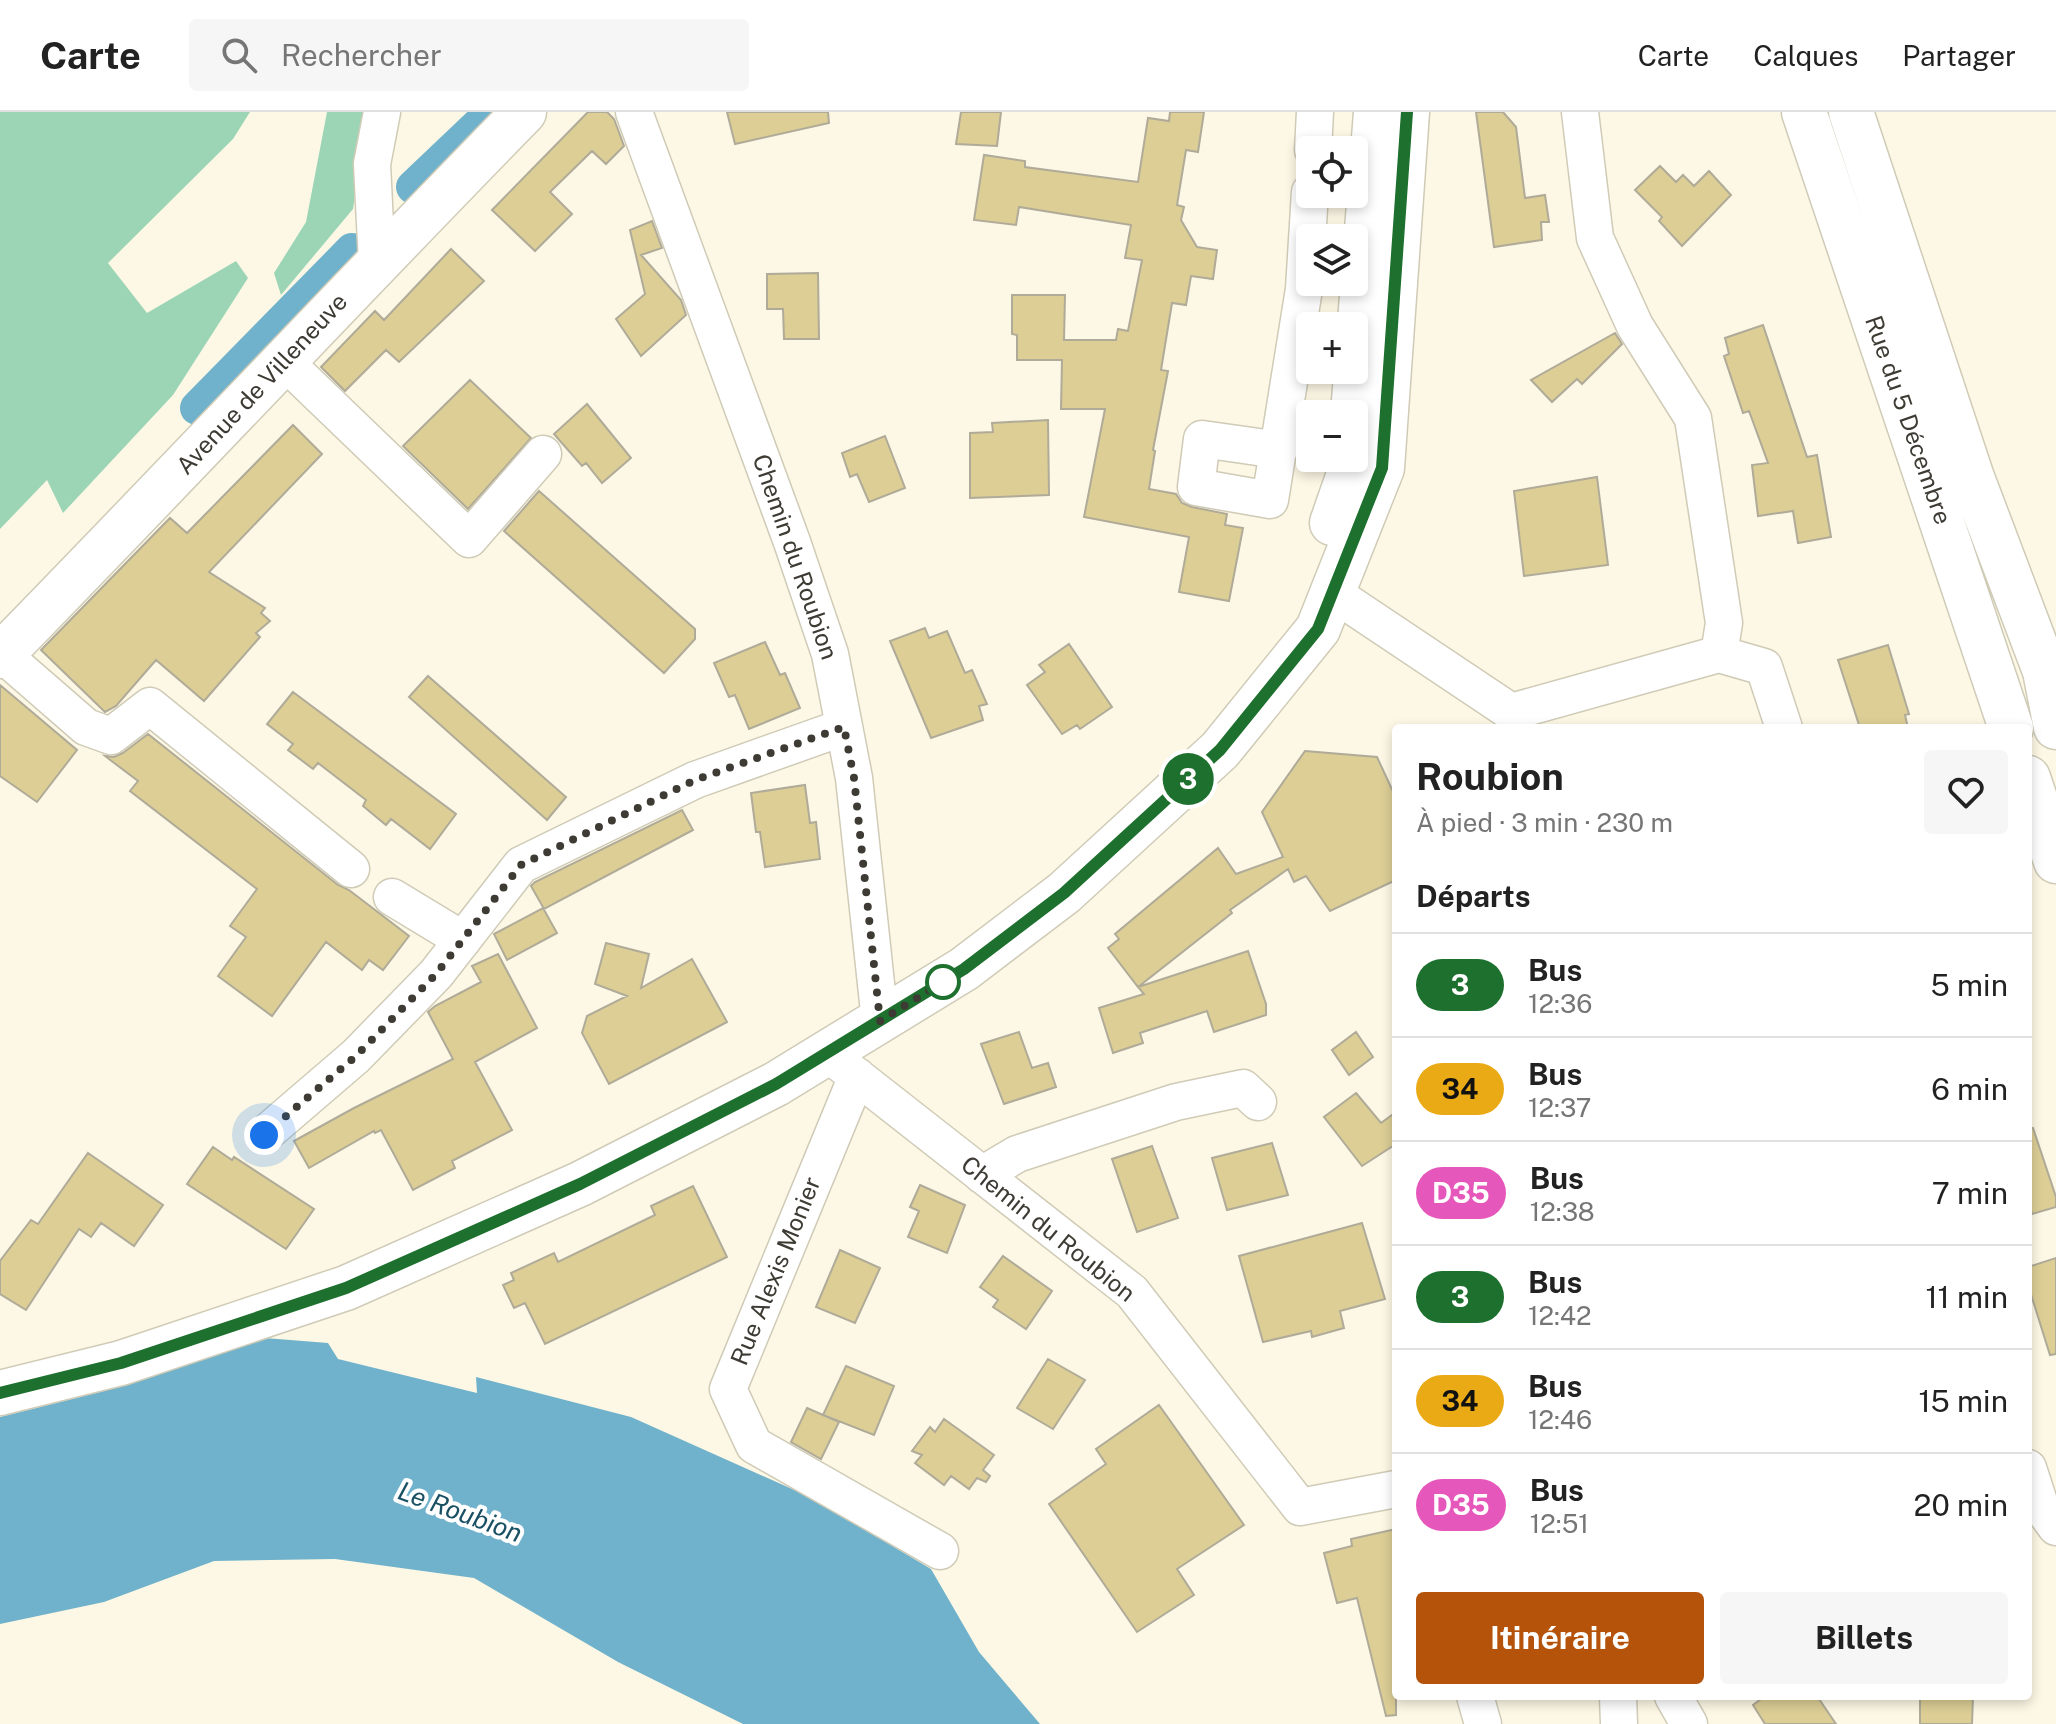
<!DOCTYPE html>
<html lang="fr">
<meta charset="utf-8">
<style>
:root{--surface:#fff;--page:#f6f6f6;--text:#222;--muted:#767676;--line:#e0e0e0;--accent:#b45309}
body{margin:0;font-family:"Public Sans",sans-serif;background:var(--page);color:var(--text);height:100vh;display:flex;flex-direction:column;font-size:30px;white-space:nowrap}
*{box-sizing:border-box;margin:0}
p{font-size:26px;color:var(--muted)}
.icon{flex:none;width:44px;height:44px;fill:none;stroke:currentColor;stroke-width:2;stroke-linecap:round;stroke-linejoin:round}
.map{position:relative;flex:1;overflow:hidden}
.details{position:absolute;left:1392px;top:612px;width:640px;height:976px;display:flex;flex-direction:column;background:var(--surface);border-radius:8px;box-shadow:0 4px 12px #0003}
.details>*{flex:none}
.badge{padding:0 16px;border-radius:26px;font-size:28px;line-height:52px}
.controls{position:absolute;left:1296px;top:24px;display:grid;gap:16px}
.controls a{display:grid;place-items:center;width:72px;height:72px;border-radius:8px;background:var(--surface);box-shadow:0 4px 12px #0003;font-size:40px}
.you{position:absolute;width:40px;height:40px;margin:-20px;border:6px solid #fff;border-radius:50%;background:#1a73e8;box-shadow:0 0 0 12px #1a73e833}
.map>.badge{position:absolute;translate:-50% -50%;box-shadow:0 0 0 4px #fff}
h2{padding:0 24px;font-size:30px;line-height:72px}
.round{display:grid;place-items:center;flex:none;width:84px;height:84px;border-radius:8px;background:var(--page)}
.head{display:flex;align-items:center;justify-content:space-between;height:136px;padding:0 24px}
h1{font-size:38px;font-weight:700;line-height:60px}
.cta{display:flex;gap:16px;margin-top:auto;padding:16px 24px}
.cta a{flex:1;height:92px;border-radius:8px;background:var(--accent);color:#fff;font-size:32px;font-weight:700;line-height:92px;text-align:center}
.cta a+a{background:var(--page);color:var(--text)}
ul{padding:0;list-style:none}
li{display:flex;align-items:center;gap:24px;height:104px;padding:0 24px;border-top:2px solid var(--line)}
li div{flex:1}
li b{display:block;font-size:30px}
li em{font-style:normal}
li .badge{min-width:88px;font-weight:700;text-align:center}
header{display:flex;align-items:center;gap:48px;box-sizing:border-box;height:112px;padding:0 40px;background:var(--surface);border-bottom:2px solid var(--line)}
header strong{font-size:38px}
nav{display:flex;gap:44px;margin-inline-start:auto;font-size:28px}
.search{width:560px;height:72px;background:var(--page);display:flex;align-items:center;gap:20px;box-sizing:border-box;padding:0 28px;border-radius:8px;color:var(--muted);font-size:30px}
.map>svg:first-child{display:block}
.green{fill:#9cd5b5}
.water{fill:#70b2cb}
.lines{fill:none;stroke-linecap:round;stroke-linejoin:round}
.canal{stroke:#70b2cb;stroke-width:34}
.building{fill:#dcce95;stroke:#afab98;stroke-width:2}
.minor-casing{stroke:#cfcbb7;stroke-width:39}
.tertiary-casing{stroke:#cfcbb7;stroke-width:47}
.secondary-casing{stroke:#cfcbb7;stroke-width:47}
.minor{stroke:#fff;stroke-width:36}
.tertiary{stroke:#fff;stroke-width:44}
.secondary{stroke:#fff;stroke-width:44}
.line-casing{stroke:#fff;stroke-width:18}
.line{stroke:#1d702d;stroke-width:12}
.walk{stroke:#3d3b33;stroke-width:8;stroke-dasharray:0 14.4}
.stop-dot{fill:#fff;stroke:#1d702d;stroke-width:4}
.labels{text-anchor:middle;stroke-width:8;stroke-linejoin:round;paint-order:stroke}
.street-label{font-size:24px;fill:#3d3b33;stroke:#fff}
.water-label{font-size:26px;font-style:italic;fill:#1a5063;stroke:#fff}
</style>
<header>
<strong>Carte</strong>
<div class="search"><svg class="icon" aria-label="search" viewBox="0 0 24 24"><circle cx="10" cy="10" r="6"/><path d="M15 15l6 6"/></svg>Rechercher</div>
<nav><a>Carte</a><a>Calques</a><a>Partager</a></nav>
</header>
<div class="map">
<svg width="2056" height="1612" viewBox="0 0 2056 1612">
<rect width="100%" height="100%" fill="#fdf8e5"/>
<path class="green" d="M 0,0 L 250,0 L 233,27 L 108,151 L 147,201 L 236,149 L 248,166 L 173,283 L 63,401 L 47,368 L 0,417 Z
M 327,0 L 367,0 L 353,97 L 281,183 L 274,161 L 306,110 Z"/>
<path class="water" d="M 265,1226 L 328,1231 L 338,1247 L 477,1281 L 476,1265 L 631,1305 L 810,1385 L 931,1457 L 979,1540 L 1040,1612 L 743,1612 L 618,1550 L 474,1466 L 335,1447 L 214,1449 L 104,1490 L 0,1512 L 0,1305 L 128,1273 Z"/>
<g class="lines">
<path class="canal" d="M 413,75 L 492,0
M 197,296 L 352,138"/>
</g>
<path class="building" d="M 588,0 L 607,0 L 614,7 L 624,34 L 606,52 L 592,39 L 550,80 L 572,102 L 535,139 L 492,98 Z
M 727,0 L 828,0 L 829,11 L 735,32 Z
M 961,0 L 1001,0 L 997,34 L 956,32 Z
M 1170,0 L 1204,0 L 1198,40 L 1186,38 L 1177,93 L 1184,95 L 1181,108 L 1197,135 L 1217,138 L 1213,167 L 1191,164 L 1186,193 L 1172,191 L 1161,258 L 1168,259 L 1153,338 L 1155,339 L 1149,377 L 1176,382 L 1182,391 L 1192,395 L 1227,402 L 1225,413 L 1243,416 L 1229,489 L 1179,480 L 1189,425 L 1084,405 L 1105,297 L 1061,297 L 1062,248 L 1017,248 L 1017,223 L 1012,222 L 1012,183 L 1065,183 L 1064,228 L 1116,228 L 1118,217 L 1128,219 L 1142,148 L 1125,146 L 1131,113 L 1019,95 L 1016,113 L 974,108 L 984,43 L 1025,49 L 1025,55 L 1138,70 L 1148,6 L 1169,9 Z
M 1476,0 L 1503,0 L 1516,15 L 1525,86 L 1545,83 L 1549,110 L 1541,110 L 1542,128 L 1494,135 Z
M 1660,54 L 1676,70 L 1683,63 L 1694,74 L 1709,59 L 1731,83 L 1682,134 L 1659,109 L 1662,105 L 1635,78 Z
M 652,109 L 662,136 L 641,143 L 681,188 L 686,203 L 641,244 L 616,207 L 645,182 L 630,118 Z
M 451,137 L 484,169 L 399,250 L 386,238 L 345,279 L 321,255 L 375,199 L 384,208 Z
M 818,161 L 819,227 L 784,227 L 783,197 L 767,197 L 767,162 Z
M 1763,213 L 1807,345 L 1817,343 L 1831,425 L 1798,431 L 1793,399 L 1758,404 L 1752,353 L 1768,351 L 1749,299 L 1743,301 L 1724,244 L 1729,242 L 1725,226 Z
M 1615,221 L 1622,232 L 1582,272 L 1577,267 L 1552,290 L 1531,268 Z
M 470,268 L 531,326 L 468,397 L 403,334 Z
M 587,292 L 631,346 L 602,371 L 586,351 L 582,354 L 554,322 Z
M 1048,308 L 1049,383 L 970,386 L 970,321 L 993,320 L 992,311 Z
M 293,313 L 322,342 L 209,460 L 265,496 L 261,501 L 270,509 L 256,521 L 260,525 L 204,589 L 156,548 L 116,594 L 105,600 L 41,538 L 170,406 L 187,421 Z
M 885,324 L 905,376 L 869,390 L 857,362 L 850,365 L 842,341 Z
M 1597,365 L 1608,453 L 1524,464 L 1514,379 Z
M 539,379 L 695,517 L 695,527 L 664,561 L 504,419 Z
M 925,516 L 929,526 L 947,519 L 965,561 L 972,558 L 987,592 L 979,594 L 983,608 L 931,626 L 890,529 Z
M 765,530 L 780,563 L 785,561 L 800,596 L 749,617 L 735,583 L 729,585 L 714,551 Z
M 1069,532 L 1112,595 L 1080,617 L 1077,613 L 1062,622 L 1027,573 L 1045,560 L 1039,553 Z
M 1888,533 L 1909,602 L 1905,603 L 1908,616 L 1860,616 L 1838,548 Z
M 428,564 L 566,685 L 547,708 L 409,585 Z
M 0,573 L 77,638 L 37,690 L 0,664 Z
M 293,580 L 456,702 L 430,737 L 391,707 L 386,713 L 363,694 L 366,688 L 318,651 L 313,657 L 288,638 L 293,632 L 267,612 Z
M 148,622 L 338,773 L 349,778 L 409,824 L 383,858 L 369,848 L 362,858 L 326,830 L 272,904 L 218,864 L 246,825 L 230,814 L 257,777 L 130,679 L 138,669 L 105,644 L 114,645 L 123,641 Z
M 1305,639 L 1377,645 L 1396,686 L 1396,768 L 1330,799 L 1306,764 L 1294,770 L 1288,757 L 1230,798 L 1232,801 L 1138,875 L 1108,836 L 1119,827 L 1115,822 L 1218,736 L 1236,762 L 1283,745 L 1262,700 Z
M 805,673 L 810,711 L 816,710 L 820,747 L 765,755 L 760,720 L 756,720 L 751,681 Z
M 682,698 L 693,718 L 544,797 L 531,774 L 535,770 Z
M 543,796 L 557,821 L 507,848 L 494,822 Z
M 606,831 L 649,842 L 641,876 L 692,847 L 727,910 L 609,972 L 582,921 L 587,904 L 627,884 L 595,872 Z
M 1248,839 L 1266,892 L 1266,903 L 1214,920 L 1207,899 L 1140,921 L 1143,931 L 1113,941 L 1099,896 L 1144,882 L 1138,875 Z
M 498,842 L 537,916 L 475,950 L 512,1018 L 452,1049 L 455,1056 L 413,1078 L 381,1018 L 375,1021 L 374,1019 L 309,1056 L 294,1029 L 354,996 L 453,947 L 428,900 L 435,894 L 481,870 L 472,854 Z
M 1019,920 L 1032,956 L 1048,951 L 1056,975 L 1004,992 L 981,932 Z
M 1356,920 L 1373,945 L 1349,963 L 1332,938 Z
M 1356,981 L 1381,1011 L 1396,1000 L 1396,1032 L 1362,1054 L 1324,1005 Z
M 2028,1016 L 2033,1016 L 2056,1085 L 2056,1095 L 2032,1102 L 2028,1087 Z
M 1272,1031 L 1288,1083 L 1227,1098 L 1212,1046 Z
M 1152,1034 L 1178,1106 L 1137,1120 L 1112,1047 Z
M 213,1035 L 232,1048 L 234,1045 L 314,1097 L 286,1137 L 187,1072 Z
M 88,1041 L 163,1093 L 134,1134 L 101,1111 L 91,1125 L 79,1117 L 26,1198 L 0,1182 L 0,1149 L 31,1108 L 38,1112 Z
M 920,1073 L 965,1093 L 947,1141 L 908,1125 L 919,1099 L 910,1095 Z
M 693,1074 L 727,1145 L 545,1232 L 525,1191 L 514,1196 L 503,1173 L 514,1168 L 511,1161 L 554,1141 L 558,1150 L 655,1103 L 651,1094 Z
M 1362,1111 L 1385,1187 L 1340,1199 L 1344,1216 L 1312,1225 L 1311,1219 L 1263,1230 L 1239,1144 Z
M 840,1138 L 880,1156 L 855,1211 L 816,1195 Z
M 1003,1144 L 1052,1179 L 1026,1217 L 993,1195 L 998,1188 L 980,1175 Z
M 2056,1146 L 2056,1242 L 2050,1243 L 2028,1173 L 2028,1155 Z
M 1048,1247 L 1085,1268 L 1053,1317 L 1017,1296 Z
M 846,1254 L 894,1274 L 874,1323 L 823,1303 Z
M 1159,1293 L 1244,1413 L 1177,1457 L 1194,1483 L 1137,1520 L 1049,1392 L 1106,1352 L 1096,1337 Z
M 807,1296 L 839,1310 L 821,1347 L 791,1330 Z
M 944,1307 L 994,1343 L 983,1358 L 990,1364 L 986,1370 L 977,1366 L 969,1377 L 951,1364 L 944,1373 L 915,1351 L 922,1343 L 912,1339 L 930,1315 L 935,1320 Z
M 1396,1417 L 1396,1603 L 1386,1604 L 1357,1486 L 1337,1491 L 1324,1441 L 1352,1434 L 1351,1427 Z
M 1765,1584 L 1817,1584 L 1836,1612 L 1765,1612 L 1753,1593 Z
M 1920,1584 L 1973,1584 L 1972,1612 L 1920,1612 Z"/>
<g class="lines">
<defs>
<path id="minor" d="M 634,0 L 792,430 L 830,542 L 854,666 L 880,909
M 1580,0 L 1595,126 L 1635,214 L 1693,306 L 1724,511 L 1719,542
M 1313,38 L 1315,0
M 377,151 L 372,52 L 382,0
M 284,249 L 469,427 L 543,342
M 1279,338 L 1202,327 L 1196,375 L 1270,388 L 1304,177 L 1310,80
M 1333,481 L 1511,600 L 1719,542 L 1764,555 L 1784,616
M 2,542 L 86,615 L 111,624 L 150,594 L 351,757
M 392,785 L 463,828
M 827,941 L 1132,1180 L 1300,1395 L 1396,1377
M 857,964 L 728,1277 L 754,1333 L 940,1439
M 264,1023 L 356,944 L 436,862 L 521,753 L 695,668 L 844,615
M 982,1063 L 1017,1042 L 1176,990 L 1243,976 L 1258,990
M 2028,1356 L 2040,1393 L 2056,1415
M 1475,1584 L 1483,1612
M 1618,1584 L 1619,1612
M 1673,1584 L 1689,1612"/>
<path id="tertiary" d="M 0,544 C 176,364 348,180 524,0"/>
<path id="secondary" d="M 1804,0 L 2011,616
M 1851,0 L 1971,363 L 2045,559 L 2056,615
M 1353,302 L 1376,0
M 1332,411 L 1348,365 L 1350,346
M 2028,666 L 2056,749
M 0,1281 L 121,1251 L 346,1176 L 580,1072 L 776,972 L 964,857 L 1064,781 L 1220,638 L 1318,517 L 1382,356 L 1407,0"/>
</defs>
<use href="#minor" class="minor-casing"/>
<use href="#tertiary" class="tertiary-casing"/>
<use href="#secondary" class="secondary-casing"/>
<use href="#minor" class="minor"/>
<use href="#tertiary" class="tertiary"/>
<use href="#secondary" class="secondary"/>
</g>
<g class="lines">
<defs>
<path id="line" d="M 0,1281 L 121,1251 L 346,1176 L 580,1072 L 776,972 L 964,857 L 1064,781 L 1220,638 L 1318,517 L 1382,356 L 1407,0"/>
</defs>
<use href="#line" class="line-casing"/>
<use href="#line" class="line"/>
<path class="walk" d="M 264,1023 L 356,944 L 436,862 L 521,753 L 695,668 L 844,615 L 854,666 L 880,909 L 943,870"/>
</g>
<circle class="stop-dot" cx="943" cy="870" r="16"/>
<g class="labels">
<g class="street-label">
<text transform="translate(262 272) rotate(-47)" y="8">Avenue de Villeneuve</text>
<text transform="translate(1908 308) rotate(71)" y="8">Rue du 5 Décembre</text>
<text transform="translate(795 445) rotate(71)" y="8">Chemin du Roubion</text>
<text transform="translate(1048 1117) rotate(39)" y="8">Chemin du Roubion</text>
<text transform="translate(776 1159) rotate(-68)" y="8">Rue Alexis Monier</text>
</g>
<g class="water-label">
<text transform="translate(460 1400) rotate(20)" y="9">Le Roubion</text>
</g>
</g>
</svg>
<div class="controls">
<a><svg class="icon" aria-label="locate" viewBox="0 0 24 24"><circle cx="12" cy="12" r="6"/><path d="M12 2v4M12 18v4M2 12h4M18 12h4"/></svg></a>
<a><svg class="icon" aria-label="layers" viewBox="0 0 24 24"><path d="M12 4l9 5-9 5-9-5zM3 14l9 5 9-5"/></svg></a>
<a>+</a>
<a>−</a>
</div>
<div class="you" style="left:264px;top:1023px"></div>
<b class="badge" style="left:1188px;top:667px;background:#1d702d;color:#fff">3</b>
<section class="details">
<div class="head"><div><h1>Roubion</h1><p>À pied · 3 min · 230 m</p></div><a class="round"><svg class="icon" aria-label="heart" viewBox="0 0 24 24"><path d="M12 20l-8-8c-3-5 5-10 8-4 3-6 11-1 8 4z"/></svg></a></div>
<h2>Départs</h2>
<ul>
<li><span class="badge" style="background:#1d702d;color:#fff">3</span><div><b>Bus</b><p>12:36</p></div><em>5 min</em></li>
<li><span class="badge" style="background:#eaaa15;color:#111">34</span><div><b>Bus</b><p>12:37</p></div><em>6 min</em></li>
<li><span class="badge" style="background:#e657bb;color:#fff">D35</span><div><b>Bus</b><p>12:38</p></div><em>7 min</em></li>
<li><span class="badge" style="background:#1d702d;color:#fff">3</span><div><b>Bus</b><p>12:42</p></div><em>11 min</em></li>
<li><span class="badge" style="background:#eaaa15;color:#111">34</span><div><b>Bus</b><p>12:46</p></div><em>15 min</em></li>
<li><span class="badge" style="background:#e657bb;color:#fff">D35</span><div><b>Bus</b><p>12:51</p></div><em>20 min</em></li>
</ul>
<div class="cta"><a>Itinéraire</a><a>Billets</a></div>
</section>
</div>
